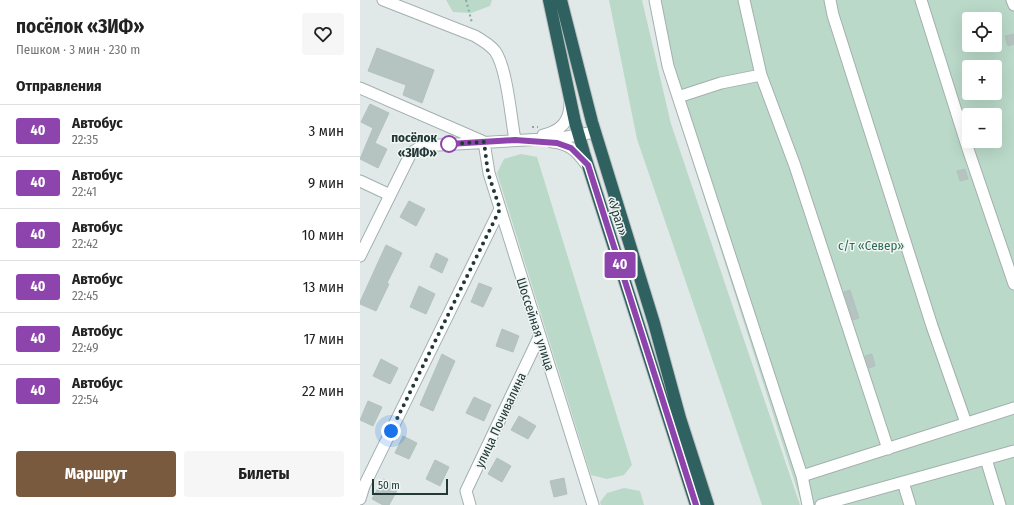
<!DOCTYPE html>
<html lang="ru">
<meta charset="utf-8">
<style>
:root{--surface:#fff;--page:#f6f6f6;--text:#222;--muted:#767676;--line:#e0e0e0;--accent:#7a5a3e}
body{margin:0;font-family:"Fira Sans Condensed",sans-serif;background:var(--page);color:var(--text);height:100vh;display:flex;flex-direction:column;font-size:15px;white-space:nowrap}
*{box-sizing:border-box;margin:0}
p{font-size:13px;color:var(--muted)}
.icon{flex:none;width:22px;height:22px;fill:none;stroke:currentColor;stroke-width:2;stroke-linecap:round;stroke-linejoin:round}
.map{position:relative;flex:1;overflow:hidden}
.details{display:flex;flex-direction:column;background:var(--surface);width:360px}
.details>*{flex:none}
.badge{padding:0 8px;border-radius:3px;font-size:14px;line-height:26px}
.fabs{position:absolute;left:602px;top:12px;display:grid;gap:8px}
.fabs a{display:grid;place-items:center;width:40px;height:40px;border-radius:4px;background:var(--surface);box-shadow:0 4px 16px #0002;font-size:20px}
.scale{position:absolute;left:12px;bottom:10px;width:76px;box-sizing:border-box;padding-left:4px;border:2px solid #223837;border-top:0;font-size:11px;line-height:14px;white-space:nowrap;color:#223837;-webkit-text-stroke:3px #f0f6f4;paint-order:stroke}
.you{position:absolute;width:20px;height:20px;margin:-10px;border:3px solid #fff;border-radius:50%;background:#1a73e8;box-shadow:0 0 0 6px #1a73e833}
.map>.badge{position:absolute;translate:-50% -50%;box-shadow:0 0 0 2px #fff}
h2{padding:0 16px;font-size:15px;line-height:36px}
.round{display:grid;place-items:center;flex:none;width:42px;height:42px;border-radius:4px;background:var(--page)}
.overview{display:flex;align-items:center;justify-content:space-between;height:68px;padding:0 16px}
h1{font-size:19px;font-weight:700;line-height:30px}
.cta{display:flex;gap:8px;margin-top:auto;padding:8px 16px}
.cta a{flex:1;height:46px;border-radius:4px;background:var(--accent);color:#fff;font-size:16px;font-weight:700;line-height:46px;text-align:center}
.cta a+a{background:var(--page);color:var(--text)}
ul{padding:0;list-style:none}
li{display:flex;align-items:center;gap:12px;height:52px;padding:0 16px;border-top:1px solid var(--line)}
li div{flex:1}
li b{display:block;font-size:15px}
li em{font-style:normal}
li .badge{min-width:44px;font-weight:700;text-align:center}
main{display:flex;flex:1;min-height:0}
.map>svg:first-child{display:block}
.green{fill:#bad9c9;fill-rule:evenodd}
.building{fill:#b5c4c1;stroke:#b3c2bf}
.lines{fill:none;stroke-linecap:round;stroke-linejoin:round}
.minor-casing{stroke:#a3b0af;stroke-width:13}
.highway-casing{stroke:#bdc3c3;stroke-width:14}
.path{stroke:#83aaa6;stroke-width:2;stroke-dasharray:2 3;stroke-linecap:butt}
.minor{stroke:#fff;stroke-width:11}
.highway{stroke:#306161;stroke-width:12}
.line-casing{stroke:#fff;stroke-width:9}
.line{stroke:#8e44ad;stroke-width:6}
.walk{stroke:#223837;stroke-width:4;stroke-dasharray:0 7.2}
.stop-dot{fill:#fff;stroke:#8e44ad;stroke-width:2}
.labels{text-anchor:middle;stroke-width:3;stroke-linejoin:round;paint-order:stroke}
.stop-label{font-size:13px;font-weight:bold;fill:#223837;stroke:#f0f6f4;text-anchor:end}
.street-label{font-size:13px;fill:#223837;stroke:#f0f6f4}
.park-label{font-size:13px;fill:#306b54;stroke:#f0f6f4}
</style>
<main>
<section class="details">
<div class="overview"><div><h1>посёлок «ЗИФ»</h1><p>Пешком · 3 мин · 230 m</p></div><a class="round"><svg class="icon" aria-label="heart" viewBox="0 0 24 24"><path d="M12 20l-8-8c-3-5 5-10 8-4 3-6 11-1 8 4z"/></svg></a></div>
<h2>Отправления</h2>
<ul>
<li><span class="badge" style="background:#8e44ad;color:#fff">40</span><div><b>Автобус</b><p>22:35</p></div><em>3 мин</em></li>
<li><span class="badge" style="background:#8e44ad;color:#fff">40</span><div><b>Автобус</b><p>22:41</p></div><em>9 мин</em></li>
<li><span class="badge" style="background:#8e44ad;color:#fff">40</span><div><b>Автобус</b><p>22:42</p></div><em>10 мин</em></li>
<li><span class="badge" style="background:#8e44ad;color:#fff">40</span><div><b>Автобус</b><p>22:45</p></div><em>13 мин</em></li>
<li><span class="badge" style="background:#8e44ad;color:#fff">40</span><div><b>Автобус</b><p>22:49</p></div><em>17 мин</em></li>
<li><span class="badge" style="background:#8e44ad;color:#fff">40</span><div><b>Автобус</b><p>22:54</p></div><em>22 мин</em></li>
</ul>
<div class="cta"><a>Маршрут</a><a>Билеты</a></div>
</section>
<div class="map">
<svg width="654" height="505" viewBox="0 0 654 505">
<rect width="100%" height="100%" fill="#e0e9e7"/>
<path class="green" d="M 86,0 L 132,0 L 130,6 L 111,13 L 93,12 Z
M 249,0 L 282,0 L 311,124 L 440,505 L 402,505 L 277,139 Z
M 289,0 L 654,0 L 654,505 L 442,505 L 303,69 ZM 609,19 L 635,19 L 635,45 L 609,45 ZM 609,67 L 635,67 L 635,93 L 609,93 ZM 609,115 L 635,115 L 635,141 L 609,141 Z
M 161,154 L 177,157 L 272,465 L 264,475 L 247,479 L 231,475 L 137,173 L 144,159 Z
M 264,488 L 280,491 L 284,505 L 241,505 L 240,502 L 247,493 Z"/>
<path class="building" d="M 654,34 L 654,44 L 648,46 L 645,36 Z
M 17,48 L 74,70 L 62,103 L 43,95 L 46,85 L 8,71 Z
M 10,104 L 29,113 L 15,143 L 27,149 L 18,168 L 0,159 L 13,128 L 1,122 Z
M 605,169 L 608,179 L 600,181 L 597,171 Z
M 49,201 L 65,209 L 56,226 L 40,217 Z
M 26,245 L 42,253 L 27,283 L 29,284 L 16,311 L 0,304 L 0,302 Z
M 76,253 L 88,259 L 82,273 L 70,267 Z
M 119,283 L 132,288 L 123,307 L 111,302 Z
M 59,286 L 75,294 L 66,314 L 50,307 Z
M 490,290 L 499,318 L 493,320 L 484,292 Z
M 142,329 L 159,336 L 153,352 L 136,346 Z
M 82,354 L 95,361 L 73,411 L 60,405 Z
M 512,354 L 515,366 L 509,368 L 505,356 Z
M 21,359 L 38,368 L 30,384 L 13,376 Z
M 114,397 L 131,405 L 124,421 L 106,413 Z
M 8,401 L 22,407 L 13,426 L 0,420 Z
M 159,416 L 176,426 L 168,439 L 151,430 Z
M 43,436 L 57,443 L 49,459 L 35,453 Z
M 137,458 L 151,466 L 142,482 L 128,474 Z
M 75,460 L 89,467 L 80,486 L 66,479 Z
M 204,478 L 207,494 L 194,497 L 190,481 Z
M 23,479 L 39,487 L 29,505 L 23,505 L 12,499 Z"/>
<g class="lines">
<defs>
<path id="minor" d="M 23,0 L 115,36 C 122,40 129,44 135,51 C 147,68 151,118 155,140
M 295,0 L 308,66 L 442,476 L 448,505
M 384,0 L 401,75 L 435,166 L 528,449
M 470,0 L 473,15 L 572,326 L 606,423
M 561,0 L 608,149 L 654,284
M 652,0 L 654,5
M 0,88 L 122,141
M 318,97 L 361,83 L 401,75
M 183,135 C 201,131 210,121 210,103
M 124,142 L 129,173 L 233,505
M 192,142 C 208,143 217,151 226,164
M 0,181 L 30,195
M 0,256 L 51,153 L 62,146 L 201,138 L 235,132
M 626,459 L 640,505
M 442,476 L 654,408
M 543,482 L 550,505
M 0,499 L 4,486 L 140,209
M 110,505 L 106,491 L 180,335
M 461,505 L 654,451"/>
<path id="highway" d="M 189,0 L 215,122 L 224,153 L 336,505
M 201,0 L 232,122 L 294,323 L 320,418 L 348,505"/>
</defs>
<use href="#minor" class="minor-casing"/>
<use href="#highway" class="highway-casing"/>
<path class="path" d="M 106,0 L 112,23
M 172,127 L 178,127"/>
<use href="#minor" class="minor"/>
<use href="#highway" class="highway"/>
</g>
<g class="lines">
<defs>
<path id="line" d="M 89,144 L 155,140 L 197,143 L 211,148 L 228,165 L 336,505"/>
</defs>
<use href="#line" class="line-casing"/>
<use href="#line" class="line"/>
<path class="walk" d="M 31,431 L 140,209 L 128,173 L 124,142 L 89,144"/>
</g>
<circle class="stop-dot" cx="89" cy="144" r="8"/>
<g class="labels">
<g class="stop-label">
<text x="77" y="142">посёлок<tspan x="77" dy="15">«ЗИФ»</tspan></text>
</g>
<g class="street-label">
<text transform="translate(258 216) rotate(72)" y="5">«Урал»</text>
<text transform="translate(176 324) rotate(72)" y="5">Шоссейная улица</text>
<text transform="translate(140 420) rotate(-65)" y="5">улица Почивалина</text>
</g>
<g class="park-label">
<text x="511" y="250">с/т «Север»</text>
</g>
</g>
</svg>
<div class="fabs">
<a><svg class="icon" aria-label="locate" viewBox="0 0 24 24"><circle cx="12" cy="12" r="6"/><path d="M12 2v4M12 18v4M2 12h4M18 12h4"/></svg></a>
<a>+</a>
<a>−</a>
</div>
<div class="scale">50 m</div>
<div class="you" style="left:31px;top:431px"></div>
<b class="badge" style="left:260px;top:265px;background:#8e44ad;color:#fff">40</b>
</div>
</main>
